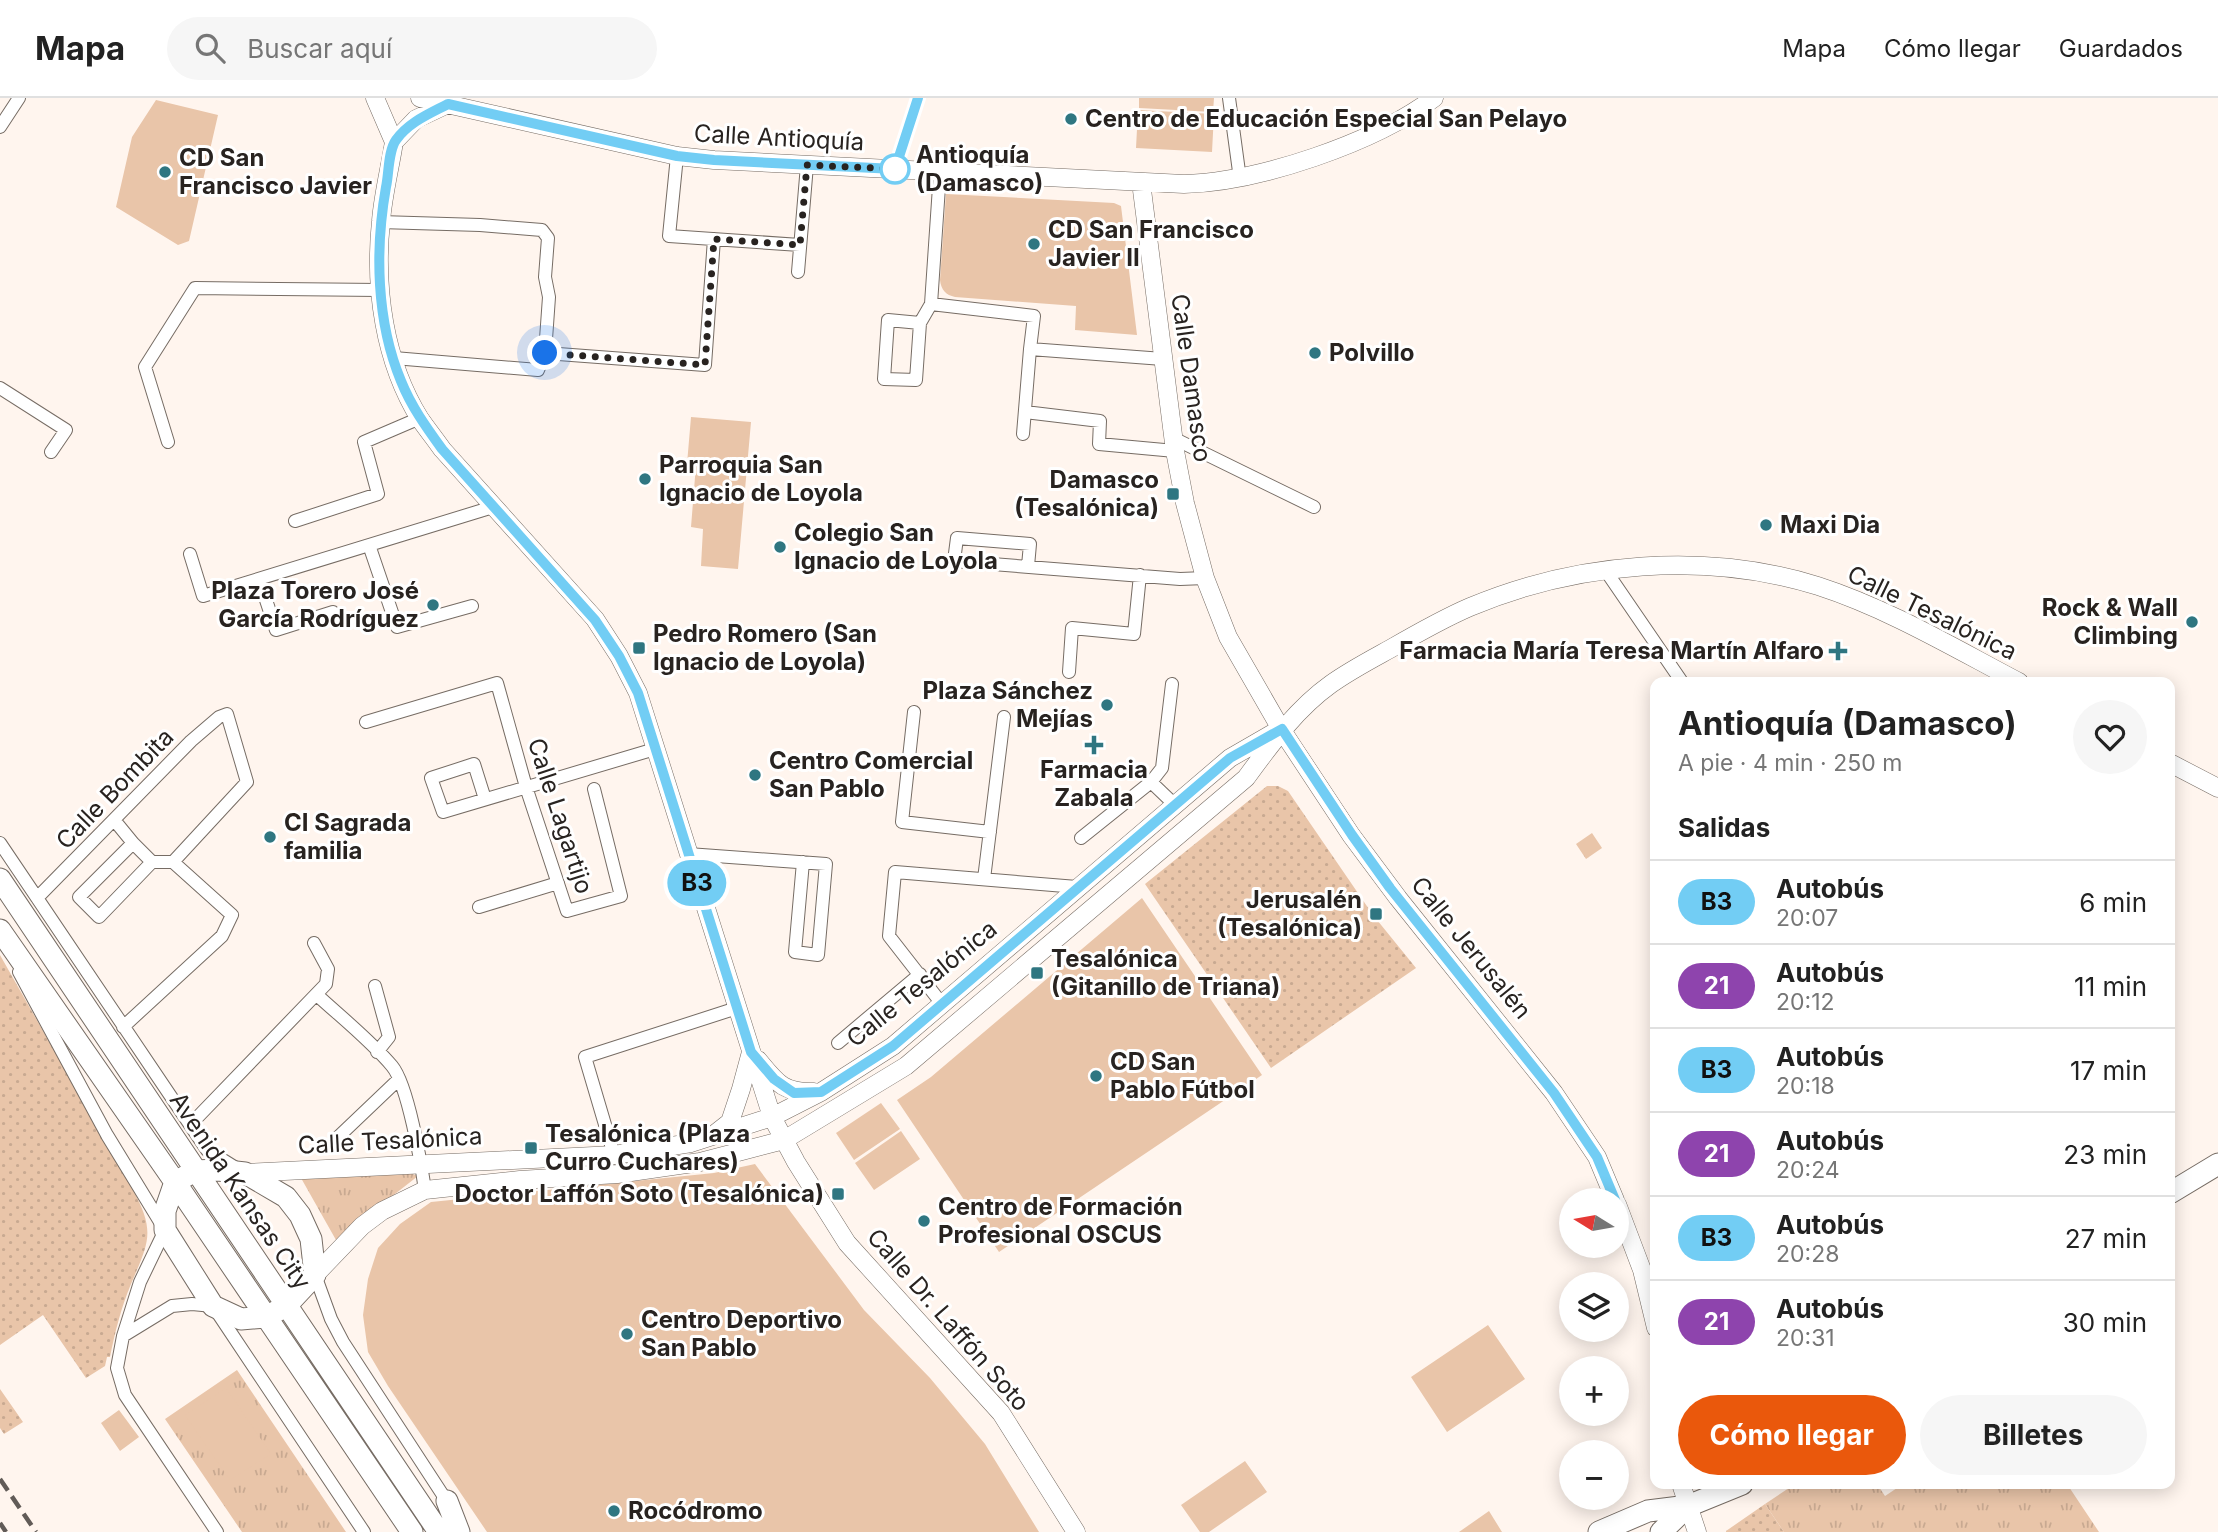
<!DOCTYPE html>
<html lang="es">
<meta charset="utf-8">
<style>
:root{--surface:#fff;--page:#f6f6f6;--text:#222;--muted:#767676;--line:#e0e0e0;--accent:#ea580c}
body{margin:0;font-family:Inter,sans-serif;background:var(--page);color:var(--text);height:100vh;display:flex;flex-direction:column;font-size:26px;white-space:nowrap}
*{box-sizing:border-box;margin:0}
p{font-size:23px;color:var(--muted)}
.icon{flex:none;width:38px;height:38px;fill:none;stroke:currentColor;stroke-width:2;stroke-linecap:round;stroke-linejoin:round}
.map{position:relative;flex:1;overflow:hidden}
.details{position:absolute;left:1650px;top:579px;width:525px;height:812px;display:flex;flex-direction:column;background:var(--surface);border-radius:14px;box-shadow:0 4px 18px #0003}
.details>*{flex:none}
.badge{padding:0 14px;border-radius:23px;font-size:24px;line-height:46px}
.needle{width:46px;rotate:281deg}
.buttons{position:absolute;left:1559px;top:1090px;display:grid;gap:14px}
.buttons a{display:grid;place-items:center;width:70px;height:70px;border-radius:50%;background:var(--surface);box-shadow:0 4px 18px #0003;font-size:35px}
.you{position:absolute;width:35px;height:35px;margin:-18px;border:5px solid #fff;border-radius:50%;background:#1a73e8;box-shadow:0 0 0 10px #1a73e833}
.map>.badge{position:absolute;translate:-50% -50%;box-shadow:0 0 0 4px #fff}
h2{padding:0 28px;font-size:26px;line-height:63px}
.round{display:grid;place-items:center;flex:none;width:74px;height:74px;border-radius:37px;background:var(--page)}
.summary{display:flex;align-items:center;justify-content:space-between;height:119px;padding:0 28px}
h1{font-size:33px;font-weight:700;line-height:52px}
.button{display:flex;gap:14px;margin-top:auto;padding:14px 28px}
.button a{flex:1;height:80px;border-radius:42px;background:var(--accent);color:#fff;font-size:28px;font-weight:700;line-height:80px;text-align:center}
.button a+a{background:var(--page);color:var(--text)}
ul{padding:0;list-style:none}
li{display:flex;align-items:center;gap:21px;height:84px;padding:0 28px;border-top:2px solid var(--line)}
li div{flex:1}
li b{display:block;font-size:26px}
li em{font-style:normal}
li .badge{min-width:77px;font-weight:700;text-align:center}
header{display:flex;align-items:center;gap:42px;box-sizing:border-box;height:98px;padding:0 35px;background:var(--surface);border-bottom:2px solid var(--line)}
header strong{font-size:33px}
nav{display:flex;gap:38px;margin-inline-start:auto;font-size:24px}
.search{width:490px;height:63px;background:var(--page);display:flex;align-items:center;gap:18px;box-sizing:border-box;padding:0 24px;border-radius:38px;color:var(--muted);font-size:26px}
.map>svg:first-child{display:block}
.grass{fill:url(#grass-dots)}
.park{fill:url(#park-tufts)}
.garden{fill:#e9c5a9}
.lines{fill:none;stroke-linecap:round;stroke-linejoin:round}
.street-casing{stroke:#766c64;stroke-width:14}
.secondary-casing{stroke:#766c64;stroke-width:19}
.primary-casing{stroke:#766c64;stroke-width:23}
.street{stroke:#fff;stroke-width:12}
.secondary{stroke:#fff;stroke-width:18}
.primary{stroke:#fff;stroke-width:21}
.rail{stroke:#615b57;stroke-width:4.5;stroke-dasharray:14 7;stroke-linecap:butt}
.line-casing{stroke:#fff;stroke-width:16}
.line{stroke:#72cdf4;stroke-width:10}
.walk{stroke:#282320;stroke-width:7;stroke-dasharray:0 12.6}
.poi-dot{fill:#2f7681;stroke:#fff;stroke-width:2.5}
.stop-dot{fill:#fff;stroke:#72cdf4;stroke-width:3.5}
.labels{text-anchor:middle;stroke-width:6;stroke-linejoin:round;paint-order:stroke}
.poi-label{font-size:24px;font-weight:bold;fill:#282320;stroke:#fff;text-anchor:start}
.street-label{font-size:24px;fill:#282320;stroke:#fff}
.stop-label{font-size:24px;font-weight:bold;fill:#282320;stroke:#fff;text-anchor:start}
</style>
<header>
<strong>Mapa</strong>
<div class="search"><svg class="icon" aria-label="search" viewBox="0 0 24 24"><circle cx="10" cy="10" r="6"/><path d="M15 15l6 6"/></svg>Buscar aquí</div>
<nav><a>Mapa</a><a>Cómo llegar</a><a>Guardados</a></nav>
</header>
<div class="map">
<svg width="2218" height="1434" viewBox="0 0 2218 1434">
<defs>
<pattern id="grass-dots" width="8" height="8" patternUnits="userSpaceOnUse" patternTransform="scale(1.75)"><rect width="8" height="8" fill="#e9c5a9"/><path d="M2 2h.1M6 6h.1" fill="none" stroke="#c8a991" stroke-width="1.8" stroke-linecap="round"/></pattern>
<pattern id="park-tufts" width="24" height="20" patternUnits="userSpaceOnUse" patternTransform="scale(1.75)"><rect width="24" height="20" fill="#e9c5a9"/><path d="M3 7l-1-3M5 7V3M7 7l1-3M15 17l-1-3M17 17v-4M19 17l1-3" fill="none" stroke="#c8a991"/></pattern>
</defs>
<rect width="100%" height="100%" fill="#fff5ee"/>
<path class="grass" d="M 1267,688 L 1278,688 L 1288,693 L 1373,817 L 1416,870 L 1271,970 L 1145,786 Z
M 0,857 L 132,1090 C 156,1134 149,1143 131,1186 C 121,1210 115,1234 110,1259 L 107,1259 L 105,1268 L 86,1280 L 43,1217 L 0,1247 Z
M 0,1291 L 23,1324 L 4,1336 L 0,1330 Z
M 1765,1406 L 1784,1434 L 1726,1434 L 1726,1433 Z"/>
<path class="park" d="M 1592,735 L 1602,750 L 1586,761 L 1576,746 Z
M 404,1073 L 418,1078 L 336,1142 L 301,1080 Z
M 237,1272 L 346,1434 L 242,1434 L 165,1321 Z
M 1795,1386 L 1877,1386 L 1885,1398 L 1903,1386 L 2067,1386 L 2099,1434 L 1784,1434 L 1765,1406 Z"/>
<path class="garden" d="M 1139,0 L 1214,0 L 1213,14 L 1139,10 Z
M 156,2 L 218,17 L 189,143 L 178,147 L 116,109 L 132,39 Z
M 1138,12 L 1214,16 L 1212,54 L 1136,50 Z
M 946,96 L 1114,105 L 1121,108 L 1137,237 L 1075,232 L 1076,208 L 955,199 C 946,197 941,192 940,182 Z
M 691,319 L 751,324 L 738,471 L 701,468 L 703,431 L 691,429 L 696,367 L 687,366 Z
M 1142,800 L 1262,977 L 999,1154 L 897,1002 L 931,979 Z
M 881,1005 L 900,1031 L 854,1062 L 836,1035 Z
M 901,1033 L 920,1061 L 874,1092 L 855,1065 Z
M 755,1066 L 864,1212 L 930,1280 L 985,1346 L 1039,1434 L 487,1434 L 388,1288 L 368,1254 L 363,1217 L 368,1181 L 378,1150 L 400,1126 L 431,1104 L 714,1075 Z
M 1488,1227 L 1525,1281 L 1447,1334 L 1411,1279 Z
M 226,1290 L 271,1356 L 230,1382 L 185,1317 Z
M 119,1312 L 139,1339 L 120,1353 L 101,1325 Z
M 1245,1363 L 1267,1394 L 1209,1434 L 1200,1434 L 1181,1407 Z
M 1489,1413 L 1502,1434 L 1459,1434 Z"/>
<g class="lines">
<defs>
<path id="street" d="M 1229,0 L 1240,81
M 0,29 L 19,0
M 677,58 L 669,138 L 800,147
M 895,71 L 918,0
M 380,124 L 480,127 L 542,132 L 548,140 L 545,179 L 549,199 L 545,255 L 538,272 L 394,260
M 798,174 L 807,67
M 931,206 L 1034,218 L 1030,251 L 1163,261
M 920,225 L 888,222 L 884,281 L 916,282 L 920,225 L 931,206 L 940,74
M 545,255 L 705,267 L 714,141
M 0,290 L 66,332 L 51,354
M 1025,314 L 1100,323 L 1099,346 L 1175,353
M 1023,336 L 1030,251
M 1173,340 L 1314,409
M 168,344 L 145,269 L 195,190 L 380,192
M 295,423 L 378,396 L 364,344 L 420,320
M 369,447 L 397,529 L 472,508
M 190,456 L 203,498 L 493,409
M 1028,468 L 1030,446 L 957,440 L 954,463 L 1180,481 L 1205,480
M 1606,473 L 1682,584
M 259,481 L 276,532 L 333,514
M 1069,574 L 1072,530 L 1134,536 L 1140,477
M 914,614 L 902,724 L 990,734
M 366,624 L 497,585 L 526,689 L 567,813 L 621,798 L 594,691
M 1151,684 L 1162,670 L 1172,586
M 485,701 L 474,666 L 431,680 L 443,714 L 655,651
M 115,723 L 133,745
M 1081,740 L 1151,684 L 1175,707
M 0,745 L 207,1052 L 236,1070
M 133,745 L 152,764 L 99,819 L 79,799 Z
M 688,756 L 826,766 L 818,857 L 795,854 L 803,764
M 984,781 L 1004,619
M 37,800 L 191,643 L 219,619 L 227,616 L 247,684 L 173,764 L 152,764
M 479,809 L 558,785
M 19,874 L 107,1037 L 165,1132 L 140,1184 L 123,1238 L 117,1270 L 125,1297 L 217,1434
M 375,888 L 389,939 L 377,954
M 317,897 C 342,920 370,942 392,968 C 408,987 421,1065 425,1092
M 942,906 L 889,838 L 895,774 L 1077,789
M 123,929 L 222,838 L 232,817 L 173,764
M 838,945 L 920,876
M 190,1027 L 326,886 L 328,871 L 314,845
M 335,1042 L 399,981
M 614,1057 L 585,959 L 737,910
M 315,1177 L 331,1221 L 343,1244 L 450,1408
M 123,1238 L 172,1208 L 192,1206 L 213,1208 L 364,1434"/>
<path id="secondary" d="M 375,0 L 394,44
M 420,0 L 677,58 L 714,62 L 1184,86 C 1259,84 1374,45 1434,0
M 394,44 C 390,70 383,97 381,123 C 374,190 384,263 420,321 C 427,331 435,341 442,351 L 595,521 L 619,558 L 638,595 L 772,1019 L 796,1064 L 847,1145 L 1001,1315 L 1076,1434
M 394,44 L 416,21 L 448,6
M 1141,84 L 1175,353 L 1185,405 L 1205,480 L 1228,539 L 1281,631 L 1351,737 L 1398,800 L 1554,995 L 1597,1059 L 1615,1102
M 2170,665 L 2218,690
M 758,962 C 777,985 783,995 814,994
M 716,1035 L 730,1024 L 741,991 L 751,954
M 245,1075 L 614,1057 L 691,1045 L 772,1019 L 821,994 L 893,948 L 1230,660 L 1275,634
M 1617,1106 L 1642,1172 L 1656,1230
M 315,1177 L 362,1128 L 382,1113 L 425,1092 L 520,1082 L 617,1076 L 700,1064 L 784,1042 L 906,968 L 1246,680 C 1271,646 1296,611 1331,586 C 1349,573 1370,562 1390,551 C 1416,536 1442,521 1470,509 C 1577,464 1706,453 1818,488 C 1889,511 1954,550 2019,584
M 1681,1386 L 1697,1434"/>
<path id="primary" d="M 0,781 L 439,1434
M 0,832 L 175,1084 L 412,1434
M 218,1072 L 245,1075 L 286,1099 L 300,1117 L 311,1141 L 315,1177 L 286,1208 L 266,1219 L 241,1221 L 213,1208 L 165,1132 L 165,1113 L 175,1084 L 195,1073 Z
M 2170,1095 L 2218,1066
M 447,1403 L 459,1434
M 1599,1434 L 1648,1413 L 1688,1408 L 1742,1386
M 1661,1434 L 1688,1408"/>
</defs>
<use href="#street" class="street-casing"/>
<use href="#secondary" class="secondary-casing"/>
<use href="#primary" class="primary-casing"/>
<use href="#street" class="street"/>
<use href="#secondary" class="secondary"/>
<use href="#primary" class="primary"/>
<path class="rail" d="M 0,1381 L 36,1434
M 0,1425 L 6,1434"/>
</g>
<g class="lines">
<defs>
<path id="line" d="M 918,0 L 895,71 L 714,62 L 677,58 L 448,6 C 429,16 409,24 396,42 C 388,53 389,76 386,89 C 375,151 376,223 401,283 C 411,308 426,329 442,351 L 595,522 L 619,558 L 638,595 L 751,954 L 774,981 L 794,995 L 821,994 L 893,948 L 1230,660 L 1282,631 L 1352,737 L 1390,790 L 1554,995 L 1597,1059 L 1615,1102"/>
</defs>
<use href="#line" class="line-casing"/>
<use href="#line" class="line"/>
<path class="walk" d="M 545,255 L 705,267 L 714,141 L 800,147 L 807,67 L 895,71"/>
</g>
<g class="poi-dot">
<circle cx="1071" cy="21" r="7"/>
<circle cx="165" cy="74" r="7"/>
<circle cx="1034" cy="146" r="7"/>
<circle cx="1315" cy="255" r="7"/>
<circle cx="645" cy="381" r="7"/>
<rect x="1166" y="389" width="14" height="14" rx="3.5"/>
<circle cx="1766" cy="427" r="7"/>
<circle cx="780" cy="449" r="7"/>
<circle cx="433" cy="507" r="7"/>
<circle cx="2192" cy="524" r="7"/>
<rect x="632" y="543" width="14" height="14" rx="3.5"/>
<path d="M1834.5 542.5h7v7h7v7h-7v7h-7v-7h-7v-7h7z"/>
<circle cx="1107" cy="607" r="7"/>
<path d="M1090.5 636.5h7v7h7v7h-7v7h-7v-7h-7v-7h7z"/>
<circle cx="755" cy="677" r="7"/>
<circle cx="270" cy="739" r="7"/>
<rect x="1369" y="809" width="14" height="14" rx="3.5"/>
<rect x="1030" y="868" width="14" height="14" rx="3.5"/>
<circle cx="1096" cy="978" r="7"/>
<rect x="524" y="1043" width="14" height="14" rx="3.5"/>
<rect x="831" y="1089" width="14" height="14" rx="3.5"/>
<circle cx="924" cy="1123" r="7"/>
<circle cx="627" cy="1236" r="7"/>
<circle cx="614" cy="1413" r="7"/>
</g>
<circle class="stop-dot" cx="895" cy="71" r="14"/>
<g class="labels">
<g class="poi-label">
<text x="1085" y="29">Centro de Educación Especial San Pelayo</text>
<text x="179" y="68">CD San<tspan x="179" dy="28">Francisco Javier</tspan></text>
<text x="1048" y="140">CD San Francisco<tspan x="1048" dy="28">Javier II</tspan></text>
<text x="1329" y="263">Polvillo</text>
<text x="659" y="375">Parroquia San<tspan x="659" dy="28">Ignacio de Loyola</tspan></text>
<text x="1159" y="390" text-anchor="end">Damasco<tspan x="1159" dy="28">(Tesalónica)</tspan></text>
<text x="1780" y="435">Maxi Dia</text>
<text x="794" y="443">Colegio San<tspan x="794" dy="28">Ignacio de Loyola</tspan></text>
<text x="419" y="501" text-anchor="end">Plaza Torero José<tspan x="419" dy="28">García Rodríguez</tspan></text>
<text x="2178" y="518" text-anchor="end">Rock &amp; Wall<tspan x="2178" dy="28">Climbing</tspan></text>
<text x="653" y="544">Pedro Romero (San<tspan x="653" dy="28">Ignacio de Loyola)</tspan></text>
<text x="1824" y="561" text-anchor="end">Farmacia María Teresa Martín Alfaro</text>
<text x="1093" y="601" text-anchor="end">Plaza Sánchez<tspan x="1093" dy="28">Mejías</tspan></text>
<text x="769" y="671">Centro Comercial<tspan x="769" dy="28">San Pablo</tspan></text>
<text x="1094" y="680" text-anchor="middle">Farmacia<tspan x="1094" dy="28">Zabala</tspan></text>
<text x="284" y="733">CI Sagrada<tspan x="284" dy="28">familia</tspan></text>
<text x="1362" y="810" text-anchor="end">Jerusalén<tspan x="1362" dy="28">(Tesalónica)</tspan></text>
<text x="1051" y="869">Tesalónica<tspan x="1051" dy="28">(Gitanillo de Triana)</tspan></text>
<text x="1110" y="972">CD San<tspan x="1110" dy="28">Pablo Fútbol</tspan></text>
<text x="545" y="1044">Tesalónica (Plaza<tspan x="545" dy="28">Curro Cuchares)</tspan></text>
<text x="824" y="1104" text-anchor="end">Doctor Laffón Soto (Tesalónica)</text>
<text x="938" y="1117">Centro de Formación<tspan x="938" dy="28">Profesional OSCUS</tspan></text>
<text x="641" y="1230">Centro Deportivo<tspan x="641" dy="28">San Pablo</tspan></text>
<text x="628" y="1421">Rocódromo</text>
</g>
<g class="street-label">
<text transform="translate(779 40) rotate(3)" y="8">Calle Antioquía</text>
<text transform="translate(1191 280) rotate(82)" y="8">Calle Damasco</text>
<text transform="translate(1932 515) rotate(26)" y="8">Calle Tesalónica</text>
<text transform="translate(115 691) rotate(-46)" y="8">Calle Bombita</text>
<text transform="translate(560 718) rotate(72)" y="8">Calle Lagartijo</text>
<text transform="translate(1471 850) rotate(51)" y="8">Calle Jerusalén</text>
<text transform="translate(922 886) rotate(-39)" y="8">Calle Tesalónica</text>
<text transform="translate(390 1043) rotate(-3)" y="8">Calle Tesalónica</text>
<text transform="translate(240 1093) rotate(56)" y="8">Avenida Kansas City</text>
<text transform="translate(948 1222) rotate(49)" y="8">Calle Dr. Laffón Soto</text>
</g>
<g class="stop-label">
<text x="916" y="65">Antioquía<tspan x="916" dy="28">(Damasco)</tspan></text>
</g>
</g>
</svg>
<div class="buttons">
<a><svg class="needle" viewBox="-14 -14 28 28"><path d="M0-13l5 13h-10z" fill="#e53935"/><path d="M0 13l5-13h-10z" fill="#767676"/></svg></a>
<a><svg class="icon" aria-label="layers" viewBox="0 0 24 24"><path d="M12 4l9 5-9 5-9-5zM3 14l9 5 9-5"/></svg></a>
<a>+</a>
<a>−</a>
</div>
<div class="you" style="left:545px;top:255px"></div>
<b class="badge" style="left:697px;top:785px;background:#72cdf4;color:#111">B3</b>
<section class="details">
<div class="summary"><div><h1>Antioquía (Damasco)</h1><p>A pie · 4 min · 250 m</p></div><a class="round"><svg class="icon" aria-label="heart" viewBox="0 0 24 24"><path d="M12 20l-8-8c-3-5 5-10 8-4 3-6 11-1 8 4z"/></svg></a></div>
<h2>Salidas</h2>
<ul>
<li><span class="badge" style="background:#72cdf4;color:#111">B3</span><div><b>Autobús</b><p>20:07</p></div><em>6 min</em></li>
<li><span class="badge" style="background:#8e44ad;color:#fff">21</span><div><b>Autobús</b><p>20:12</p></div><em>11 min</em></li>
<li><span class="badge" style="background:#72cdf4;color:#111">B3</span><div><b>Autobús</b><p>20:18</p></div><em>17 min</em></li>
<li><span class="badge" style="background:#8e44ad;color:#fff">21</span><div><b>Autobús</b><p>20:24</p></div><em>23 min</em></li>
<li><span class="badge" style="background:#72cdf4;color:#111">B3</span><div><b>Autobús</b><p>20:28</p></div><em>27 min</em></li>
<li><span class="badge" style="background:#8e44ad;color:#fff">21</span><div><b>Autobús</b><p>20:31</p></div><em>30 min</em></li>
</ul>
<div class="button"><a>Cómo llegar</a><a>Billetes</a></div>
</section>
</div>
